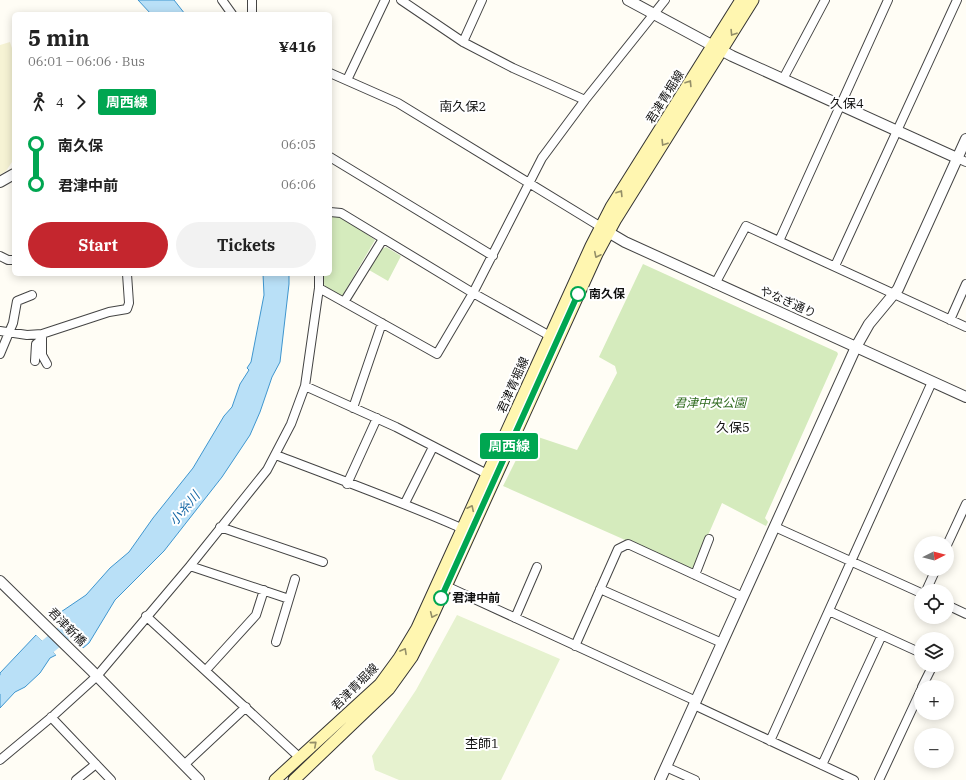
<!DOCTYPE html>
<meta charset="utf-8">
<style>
:root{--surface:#fff;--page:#f2f2f2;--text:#222;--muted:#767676;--accent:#c4262e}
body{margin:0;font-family:"IBM Plex Serif","Noto Sans JP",serif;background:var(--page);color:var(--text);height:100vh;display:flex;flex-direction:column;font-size:15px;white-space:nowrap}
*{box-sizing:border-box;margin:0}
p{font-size:13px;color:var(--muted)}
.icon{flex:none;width:22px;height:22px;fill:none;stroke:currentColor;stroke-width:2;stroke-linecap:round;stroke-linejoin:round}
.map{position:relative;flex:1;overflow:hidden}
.details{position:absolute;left:12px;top:12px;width:320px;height:264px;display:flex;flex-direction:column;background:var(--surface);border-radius:6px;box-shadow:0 2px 10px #0003}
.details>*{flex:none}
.badge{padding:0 8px;border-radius:3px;font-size:14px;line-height:26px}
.needle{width:26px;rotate:84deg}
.fabs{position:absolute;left:914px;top:536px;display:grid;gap:8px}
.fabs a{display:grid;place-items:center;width:40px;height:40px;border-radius:50%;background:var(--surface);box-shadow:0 2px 10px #0003;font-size:20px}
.map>.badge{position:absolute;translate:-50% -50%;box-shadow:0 0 0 2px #fff}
.legs{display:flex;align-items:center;gap:6px;height:44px;padding:0 16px;font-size:13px}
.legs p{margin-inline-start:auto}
.headline{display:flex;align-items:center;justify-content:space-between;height:68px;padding:0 16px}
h1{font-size:22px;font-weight:800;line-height:30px}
.cta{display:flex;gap:8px;margin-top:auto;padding:8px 16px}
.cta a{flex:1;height:46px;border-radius:24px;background:var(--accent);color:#fff;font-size:16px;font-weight:800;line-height:46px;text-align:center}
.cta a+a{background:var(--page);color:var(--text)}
ul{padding:0 16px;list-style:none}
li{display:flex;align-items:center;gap:14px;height:40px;font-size:15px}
li i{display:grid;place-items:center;width:6px;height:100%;margin:0 5px;background:currentColor}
li i::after{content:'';width:10px;height:10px;margin:-5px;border:3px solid;border-radius:50%;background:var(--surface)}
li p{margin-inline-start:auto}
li:first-child i{background:linear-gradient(#0000 50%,currentColor 0)}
li:last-child i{background:linear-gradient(currentColor 50%,#0000 0)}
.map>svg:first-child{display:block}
.farmland{fill:#f6f3d4}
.green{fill:#d5ebbd}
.pitch{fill:#e6f2cf}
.water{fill:#b9e0f7;stroke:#3f96cf}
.pier{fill:#fffdf5}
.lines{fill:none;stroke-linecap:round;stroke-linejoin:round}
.river{stroke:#b9e0f7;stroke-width:16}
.minor-casing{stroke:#444;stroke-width:10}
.tertiary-casing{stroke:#444;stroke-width:12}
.secondary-casing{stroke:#333;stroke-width:13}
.minor{stroke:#fff;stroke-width:8}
.tertiary{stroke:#fff;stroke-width:10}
.secondary{stroke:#fff6b0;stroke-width:11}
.oneway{stroke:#948f68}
.line-1-casing{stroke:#fff;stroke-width:9}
.line-1{stroke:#00a651;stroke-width:6}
.stop-1-dot{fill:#fff;stroke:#00a651;stroke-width:2}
.labels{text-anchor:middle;stroke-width:4;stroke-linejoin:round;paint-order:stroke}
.street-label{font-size:12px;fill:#111;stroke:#fff}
.stop-label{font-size:12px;font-weight:bold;fill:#111;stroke:#fff;text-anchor:start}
.park-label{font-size:12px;font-style:italic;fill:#2f6b1f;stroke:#fff}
.neighbourhood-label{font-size:13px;fill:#111;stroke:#fff}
.water-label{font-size:13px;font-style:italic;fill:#1768a6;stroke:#fff}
</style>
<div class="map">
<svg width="966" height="780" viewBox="0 0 966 780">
<rect width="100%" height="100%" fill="#fffdf5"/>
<path class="farmland" d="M 10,42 L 14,54 L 14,164 L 12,162 L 6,171 L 0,175 L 0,45 Z"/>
<path class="green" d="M 330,215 L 341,216 L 375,240 L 342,296 L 325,288 L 322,274 L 330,274 Z
M 386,247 L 401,256 L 388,281 L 369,270 L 382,249 Z
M 643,264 L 837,352 L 838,354 L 765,518 L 768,522 L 766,526 L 722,503 L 693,570 L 503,486 L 529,434 L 577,450 L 617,373 L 615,366 L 599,357 Z"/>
<path class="pitch" d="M 457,615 L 560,659 L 501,780 L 399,780 L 375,770 L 372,756 L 416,690 Z"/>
<path class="water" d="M 138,0 L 174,0 L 185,14 L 151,14 Z
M 263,274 L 289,274 L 289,284 L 280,362 L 272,377 L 260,412 L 250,435 L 222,477 L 164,551 L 115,600 L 89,643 L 83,648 L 52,618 L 86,595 L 110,568 L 129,552 L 153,518 L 193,468 L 224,416 L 232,407 L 240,384 L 249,370 L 247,368 L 251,362 L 264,295 Z
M 36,635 L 56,655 L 50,658 L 40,673 L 25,687 L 15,692 L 0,708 L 0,673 Z"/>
<path class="pier" d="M 50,616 L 51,616 L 84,649 L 81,649 L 51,619 Z
M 35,634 L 37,634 L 57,654 L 57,656 Z"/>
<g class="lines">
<path class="river" d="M 0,686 L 82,618"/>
<defs>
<path id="minor" d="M 222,0 L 232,14
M 401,0 L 463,42 L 513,68 L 585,100
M 252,14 L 252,0
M 463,42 L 482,0
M 330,73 L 398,103 L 601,227
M 783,79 L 825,0
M 347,80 L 385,0
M 330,157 L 493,256
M 957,158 L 966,162
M 330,212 L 341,213 L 473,293 L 550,336
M 779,241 L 888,0
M 0,256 L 8,260 L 14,260
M 835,266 L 957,0
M 715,284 L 746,226 L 966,327
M 319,288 L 437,354 L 473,293 L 542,158 L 585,100 L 665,0
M 344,302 L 383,239
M 950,320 L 966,284
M 0,331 L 27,335 L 42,334 L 109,312 L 127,309 L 129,303 L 127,274
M 42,334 L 42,355 L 47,364
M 0,354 L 13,323 L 17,301 L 32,295
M 35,361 L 36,344 L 41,340
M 305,386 L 396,427 L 487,474
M 353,408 L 382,323
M 276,455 C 338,479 400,501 461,528
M 347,484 L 377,418
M 405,503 L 433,447
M 220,527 L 323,562
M 775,527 L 921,593
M 947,545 L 966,504
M 190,566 L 289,599
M 695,575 L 709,539
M 446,586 L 696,701
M 600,589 L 722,643
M 926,591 L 936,569
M 947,605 L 966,614
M 829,611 L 921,653
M 146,616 L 299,757
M 515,618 L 537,567
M 276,642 L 295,579
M 575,646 L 618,549 L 628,544 L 743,597
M 206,670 L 256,615 L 264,590
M 922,687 L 933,665
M 694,705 L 854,780
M 51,717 L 111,780
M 770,741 L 932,382
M 0,760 L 54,715 L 97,676 L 190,566 L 267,470 L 291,424 L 305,386 L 319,288 L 319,274
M 184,765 L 246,707
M 822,765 L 882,635
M 666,767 L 695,780
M 76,780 L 96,764
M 879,780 L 921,690"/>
<path id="tertiary" d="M 628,0 L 732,56 L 957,158
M 0,182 L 14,174
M 603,229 L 625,242 L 966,397
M 0,581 L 91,670 L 199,780
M 660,780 L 856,347 L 869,324 L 898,289 L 966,139"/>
<path id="secondary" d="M 275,780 L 380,684 L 399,658 L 417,628 L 591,246 L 611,207 L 741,0
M 294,780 L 389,689 L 412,657 L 433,615 L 597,254 L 616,219 L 753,0"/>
</defs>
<use href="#minor" class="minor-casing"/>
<use href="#tertiary" class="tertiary-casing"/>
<use href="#secondary" class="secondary-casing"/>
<use href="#minor" class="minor"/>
<use href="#tertiary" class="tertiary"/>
<use href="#secondary" class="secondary"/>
</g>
<defs><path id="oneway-chevron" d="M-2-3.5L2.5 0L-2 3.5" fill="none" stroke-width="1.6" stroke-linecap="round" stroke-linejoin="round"/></defs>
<g class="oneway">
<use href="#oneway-chevron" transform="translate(733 33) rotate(122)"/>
<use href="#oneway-chevron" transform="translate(689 83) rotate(-58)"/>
<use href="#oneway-chevron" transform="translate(664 143) rotate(122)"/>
<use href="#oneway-chevron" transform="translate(620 193) rotate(-58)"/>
<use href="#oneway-chevron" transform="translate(597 255) rotate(116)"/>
<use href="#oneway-chevron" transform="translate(471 508) rotate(-64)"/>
<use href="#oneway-chevron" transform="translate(433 615) rotate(114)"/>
<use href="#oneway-chevron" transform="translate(404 651) rotate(-61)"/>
<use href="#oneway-chevron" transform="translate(314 744) rotate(-41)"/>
</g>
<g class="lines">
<defs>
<path id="line-1" d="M 441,598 L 578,294"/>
</defs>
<use href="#line-1" class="line-1-casing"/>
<use href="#line-1" class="line-1"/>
</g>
<g class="stop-1-dot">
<circle cx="578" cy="294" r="7"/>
<circle cx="441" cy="598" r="7"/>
</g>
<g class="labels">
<g class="street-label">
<text transform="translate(665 97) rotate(-58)" y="4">君津青堀線</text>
<text transform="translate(788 302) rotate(24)" y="4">やなぎ通り</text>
<text transform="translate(513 385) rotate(-66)" y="4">君津青堀線</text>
<text transform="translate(67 627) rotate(45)" y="4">君津新橋</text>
<text transform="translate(355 687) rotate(-45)" y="4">君津青堀線</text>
</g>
<g class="stop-label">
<text x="589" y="298">南久保</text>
<text x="452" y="602">君津中前</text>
</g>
<g class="park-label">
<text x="710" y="407">君津中央公園</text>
</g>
<g class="neighbourhood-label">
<text x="847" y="108">久保4</text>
<text x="463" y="111">南久保2</text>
<text x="733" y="432">久保5</text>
<text x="482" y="748">杢師1</text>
</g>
<g class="water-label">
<text transform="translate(184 508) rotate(-50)" y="5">小糸川</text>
</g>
</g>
</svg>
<div class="fabs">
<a><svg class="needle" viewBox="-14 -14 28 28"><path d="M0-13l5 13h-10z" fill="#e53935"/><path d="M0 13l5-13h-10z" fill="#767676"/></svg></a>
<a><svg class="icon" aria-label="locate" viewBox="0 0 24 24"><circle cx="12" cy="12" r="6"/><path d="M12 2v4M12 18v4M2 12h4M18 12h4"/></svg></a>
<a><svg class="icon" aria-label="layers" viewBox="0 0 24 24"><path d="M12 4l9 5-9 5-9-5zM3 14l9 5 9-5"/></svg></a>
<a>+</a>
<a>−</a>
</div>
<b class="badge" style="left:509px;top:446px;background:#00a651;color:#fff">周西線</b>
<section class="details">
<div class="headline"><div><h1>5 min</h1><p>06:01 – 06:06 · Bus</p></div><b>¥416</b></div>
<div class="legs"><svg class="icon" aria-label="walk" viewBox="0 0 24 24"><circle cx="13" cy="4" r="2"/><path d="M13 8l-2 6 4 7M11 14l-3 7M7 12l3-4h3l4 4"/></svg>4<svg class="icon" aria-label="forward" viewBox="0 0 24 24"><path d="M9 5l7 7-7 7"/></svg><b class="badge" style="background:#00a651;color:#fff">周西線</b></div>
<ul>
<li><i style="color:#00a651"></i><b>南久保</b><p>06:05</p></li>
<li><i style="color:#00a651"></i><b>君津中前</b><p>06:06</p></li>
</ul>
<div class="cta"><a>Start</a><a>Tickets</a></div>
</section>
</div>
